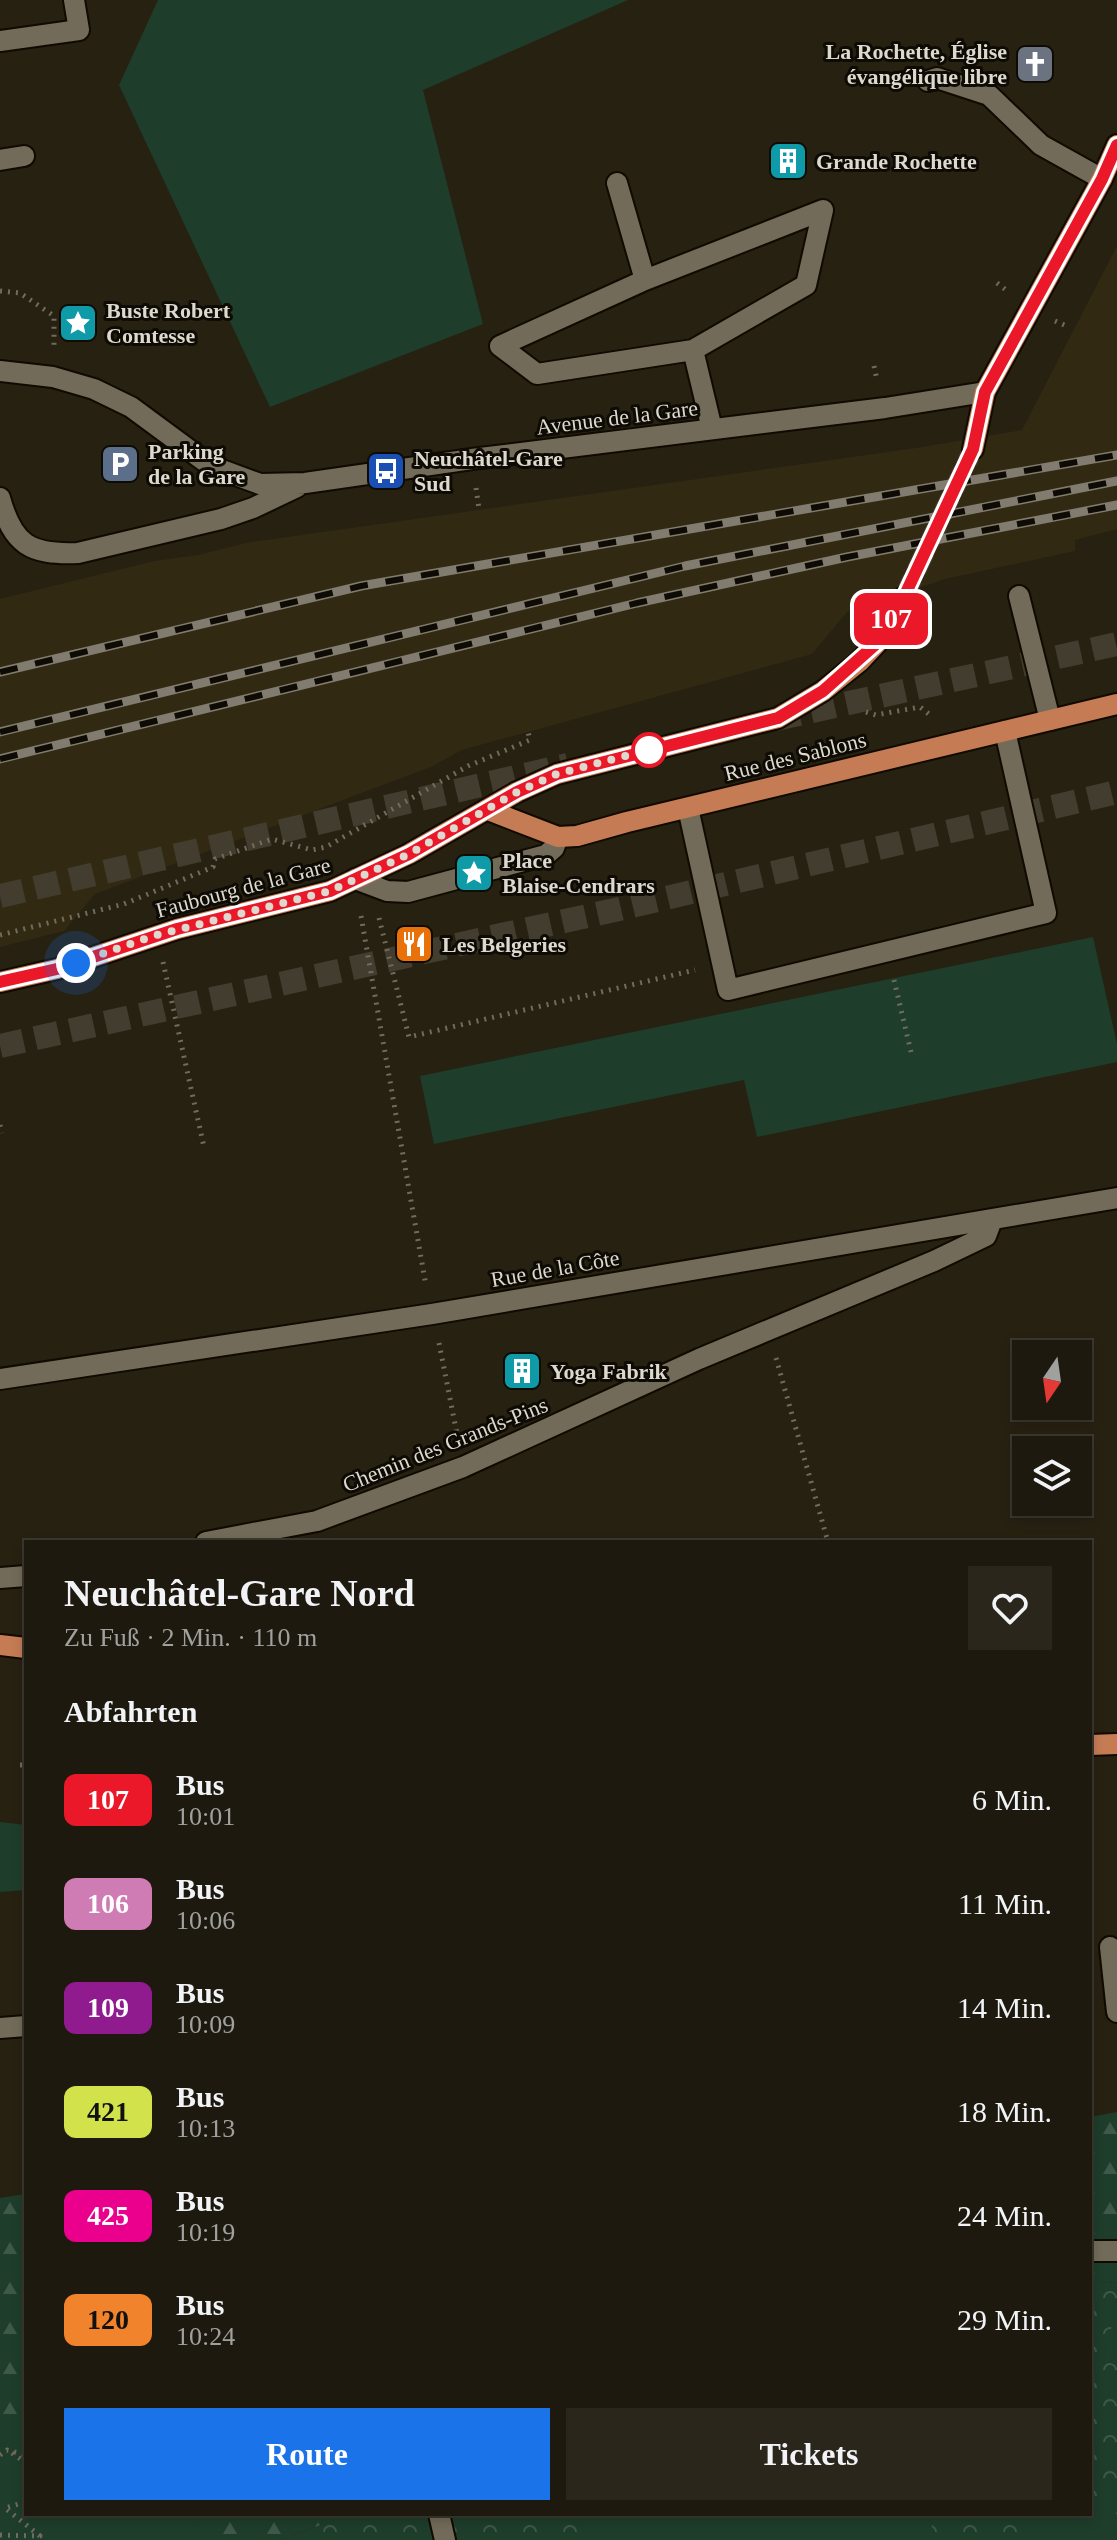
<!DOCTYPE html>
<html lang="de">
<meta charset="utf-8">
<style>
:root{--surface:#1d190e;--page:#2a261c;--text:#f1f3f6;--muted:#a0a09e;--line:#3b382e;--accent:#1a73e8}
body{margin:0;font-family:"Times New Roman",serif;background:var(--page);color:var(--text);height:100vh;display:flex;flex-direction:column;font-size:30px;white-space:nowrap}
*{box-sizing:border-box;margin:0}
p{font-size:26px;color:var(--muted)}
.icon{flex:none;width:44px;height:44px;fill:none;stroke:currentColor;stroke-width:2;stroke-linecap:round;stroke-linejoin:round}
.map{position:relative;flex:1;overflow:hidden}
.drawer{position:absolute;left:24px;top:1540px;width:1068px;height:976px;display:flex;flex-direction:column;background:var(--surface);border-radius:0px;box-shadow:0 4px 12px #0003,0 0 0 2px var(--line)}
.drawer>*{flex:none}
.badge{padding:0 16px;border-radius:12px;font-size:28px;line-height:52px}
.needle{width:52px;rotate:193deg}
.controls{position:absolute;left:1012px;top:1340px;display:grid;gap:16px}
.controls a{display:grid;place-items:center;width:80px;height:80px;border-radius:0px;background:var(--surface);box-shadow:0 4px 12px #0003,0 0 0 2px var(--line);font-size:40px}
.you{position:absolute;width:40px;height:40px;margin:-20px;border:6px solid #fff;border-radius:50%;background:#1a73e8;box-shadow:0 0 0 12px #1a73e833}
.map>.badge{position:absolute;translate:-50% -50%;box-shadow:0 0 0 4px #fff}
h2{padding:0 40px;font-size:30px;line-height:72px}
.round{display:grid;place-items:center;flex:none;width:84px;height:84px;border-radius:0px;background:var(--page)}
.overview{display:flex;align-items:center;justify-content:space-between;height:136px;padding:0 40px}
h1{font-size:38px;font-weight:800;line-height:60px}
.primary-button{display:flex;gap:16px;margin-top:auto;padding:16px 40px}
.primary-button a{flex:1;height:92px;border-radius:0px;background:var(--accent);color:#fff;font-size:32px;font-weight:800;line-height:92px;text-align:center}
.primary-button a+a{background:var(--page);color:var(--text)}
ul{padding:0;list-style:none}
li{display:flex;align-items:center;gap:24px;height:104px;padding:0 40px}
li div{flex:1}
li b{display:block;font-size:30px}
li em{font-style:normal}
li .badge{min-width:88px;font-weight:700;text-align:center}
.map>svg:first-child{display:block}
.built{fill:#322913}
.forest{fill:url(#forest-firs)}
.park{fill:url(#park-crowns)}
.garden{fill:#1e3d2b}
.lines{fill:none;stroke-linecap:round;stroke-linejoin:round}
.major-tunnel{stroke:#423d2e;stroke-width:20;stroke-dasharray:20 10;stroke-linecap:butt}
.highway-tunnel{stroke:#423d2e;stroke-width:24;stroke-dasharray:24 12;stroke-linecap:butt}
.minor-casing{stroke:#100a01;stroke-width:24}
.major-casing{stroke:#100a01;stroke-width:24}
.path{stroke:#716b5e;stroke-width:5;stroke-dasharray:2 6;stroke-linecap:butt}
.minor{stroke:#726b59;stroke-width:20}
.major{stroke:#c57c55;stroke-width:20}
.rail-casing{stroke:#817c6f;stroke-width:9}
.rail{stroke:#0e0b05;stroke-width:6;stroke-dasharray:18;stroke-linecap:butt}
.line-casing{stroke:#fff;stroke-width:18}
.line{stroke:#ea1829;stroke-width:12}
.walk{stroke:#ddd9cf;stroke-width:8;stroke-dasharray:0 14.4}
.stop-dot{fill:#fff;stroke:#ea1829;stroke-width:4}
.labels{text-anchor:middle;stroke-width:6;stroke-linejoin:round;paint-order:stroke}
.poi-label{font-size:22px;font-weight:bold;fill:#ddd9cf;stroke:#0e0b05;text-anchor:start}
.street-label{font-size:22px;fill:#ddd9cf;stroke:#0e0b05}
</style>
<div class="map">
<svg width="1117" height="2540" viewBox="0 0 1117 2540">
<defs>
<pattern id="forest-firs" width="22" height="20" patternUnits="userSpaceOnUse" patternTransform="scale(2)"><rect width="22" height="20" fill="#1e3d2b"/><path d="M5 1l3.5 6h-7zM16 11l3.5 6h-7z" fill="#3e5849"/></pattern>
<pattern id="park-crowns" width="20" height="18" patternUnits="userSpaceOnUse" patternTransform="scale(2)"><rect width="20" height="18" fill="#1e3d2b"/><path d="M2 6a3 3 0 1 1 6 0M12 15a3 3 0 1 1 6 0" fill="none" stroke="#3e5849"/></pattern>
</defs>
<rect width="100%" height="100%" fill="#272112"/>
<path class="built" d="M 1117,246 L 1117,529 L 1075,540 L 1075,551 L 945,579 L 847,612 L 812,654 L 462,750 L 433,766 L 95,894 L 64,931 L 0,947 L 0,599 L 154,561 L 198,555 L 246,543 L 916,448 L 1022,430 Z"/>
<path class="forest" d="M 23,2026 L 26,2026 L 26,2514 L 351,2514 L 281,2540 L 0,2540 L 0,2198 L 26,2194 Z
M 1117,2112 L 1117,2283 L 1090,2280 L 1090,2117 Z"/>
<path class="park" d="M 1090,2280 L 1117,2283 L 1117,2540 L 281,2540 L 351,2514 L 1090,2514 Z"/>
<path class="garden" d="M 158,0 L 628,0 L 423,90 L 483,324 L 270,407 L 119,85 Z
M 1093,937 L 1117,1044 L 1117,1062 L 757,1137 L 744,1080 L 434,1144 L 420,1076 Z
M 0,1822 L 26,1825 L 26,1890 L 0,1892 Z
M 1117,2302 L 1117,2365 L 1104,2361 Z
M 0,2442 L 26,2443 L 26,2514 L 192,2514 L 194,2540 L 0,2540 Z
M 1090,2498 L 1117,2501 L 1117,2511 L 1103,2540 L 1036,2540 L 1042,2514 L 1090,2514 Z
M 577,2514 L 929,2514 L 935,2540 L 587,2540 Z"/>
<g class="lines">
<path class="major-tunnel" d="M 904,597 L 973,449"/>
<path class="highway-tunnel" d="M 776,719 L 1117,644
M 0,896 L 568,765
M 0,1046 L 619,909 L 1117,792"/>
<defs>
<path id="minor" d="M 0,41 L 79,30 L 74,0
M 928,81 L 937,78 L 989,95 L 1041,145 L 1102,179
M 0,160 L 24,156
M 617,183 L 645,280 L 823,210 L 806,285 L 693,350 L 712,429
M 645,280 L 500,346 L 537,374 L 693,350
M 0,371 L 53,377 L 94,389 L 131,407 L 211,466 L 260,484 L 305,483 L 472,459 L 885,408 L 985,392
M 0,498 C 13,545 30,555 78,553 L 221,519 L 253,508 L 297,487
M 1019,596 L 1050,720
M 688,808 L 728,990 L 1046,913 L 1005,731
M 355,879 L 387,891 L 408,892 L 546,855 L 554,848 L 558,837
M 0,1379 L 432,1314 L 1117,1198
M 206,1542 L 317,1521 L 463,1467 L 699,1359 L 934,1261 L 986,1236 L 992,1220
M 0,1578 L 26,1576
M 1110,1947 L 1117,2012
M 0,2028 L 26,2026
M 1090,2251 L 1117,2251
M 439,2514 L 445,2540"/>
<path id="major" d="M 973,449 L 985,392 L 1102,179 L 1117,145
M 488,810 L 558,837 L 577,836 L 627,822 L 1117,704
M 0,982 L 57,969 L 177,929 L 330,891 L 409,854 L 517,792 L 557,774 L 778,718 L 823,691 L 859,662 L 877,643 L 904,597
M 0,1645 L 26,1648
M 1090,1745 L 1117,1744"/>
</defs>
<use href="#minor" class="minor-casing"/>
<use href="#major" class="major-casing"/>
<path class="path" d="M 997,283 L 1006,290
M 0,291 L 20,293 L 54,316 L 54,350
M 1055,321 L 1069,327
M 874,366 L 877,380
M 476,488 L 479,509
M 866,712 L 876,715 L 920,707 L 930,715 L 930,719
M 361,916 L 426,1286
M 379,918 L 409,1037 L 695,970
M 0,935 L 124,904 L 213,867 L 215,859 L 272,839 L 312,850 L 326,847 L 468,766 L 530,740 L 528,732
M 163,962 L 204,1147
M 894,980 L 911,1052
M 0,1125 L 2,1133
M 439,1343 L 458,1439
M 776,1358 L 828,1542
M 20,1765 L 26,1765
M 12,2453 L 26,2463
M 0,2455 L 7,2450 L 26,2455
M 0,2535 L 40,2536 L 5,2508 L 26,2502"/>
<use href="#minor" class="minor"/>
<use href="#major" class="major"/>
<defs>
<path id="rail" d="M 0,672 L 361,586 L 1117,455
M 0,732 L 685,566 L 1117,481
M 0,759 L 637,603 L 847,557 L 1117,505"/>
</defs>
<use href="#rail" class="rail-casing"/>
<use href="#rail" class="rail"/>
</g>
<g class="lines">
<defs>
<path id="line" d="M 0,982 L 57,969 L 177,929 L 330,891 L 409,854 L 517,792 L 557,774 L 778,718 L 823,691 L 877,643 L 904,597 L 973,449 L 985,392 L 1102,179 L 1117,145"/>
</defs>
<use href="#line" class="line-casing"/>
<use href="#line" class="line"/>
<path class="walk" d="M 76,963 L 153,936 L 330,891 L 409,854 L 517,792 L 557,774 L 663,746 L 649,750"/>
</g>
<defs>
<symbol id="church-square" viewBox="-11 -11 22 22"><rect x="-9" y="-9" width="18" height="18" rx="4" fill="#6b7280" stroke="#0e0b05"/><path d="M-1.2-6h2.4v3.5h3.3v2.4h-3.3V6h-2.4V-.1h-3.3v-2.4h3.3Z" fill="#fff"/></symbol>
<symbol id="building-square" viewBox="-11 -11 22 22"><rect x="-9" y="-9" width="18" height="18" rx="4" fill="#0f9aa8" stroke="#0e0b05"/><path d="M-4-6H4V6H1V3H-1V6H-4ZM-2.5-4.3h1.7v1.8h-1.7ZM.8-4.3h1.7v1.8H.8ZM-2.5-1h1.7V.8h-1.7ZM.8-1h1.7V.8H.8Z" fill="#fff"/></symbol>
<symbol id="sight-square" viewBox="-11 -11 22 22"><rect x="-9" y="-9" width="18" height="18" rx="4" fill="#0f9aa8" stroke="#0e0b05"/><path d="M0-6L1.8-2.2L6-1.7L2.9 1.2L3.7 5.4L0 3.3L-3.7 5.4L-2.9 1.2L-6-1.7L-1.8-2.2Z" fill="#fff"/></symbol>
<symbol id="parking-square" viewBox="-11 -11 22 22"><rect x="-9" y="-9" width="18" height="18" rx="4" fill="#5c6f8a" stroke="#0e0b05"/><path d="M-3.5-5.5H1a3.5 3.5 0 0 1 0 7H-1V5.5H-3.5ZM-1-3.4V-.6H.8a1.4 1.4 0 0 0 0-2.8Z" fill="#fff"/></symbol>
<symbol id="bus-square" viewBox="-11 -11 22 22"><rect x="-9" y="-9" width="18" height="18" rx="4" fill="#1a4fb4" stroke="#0e0b05"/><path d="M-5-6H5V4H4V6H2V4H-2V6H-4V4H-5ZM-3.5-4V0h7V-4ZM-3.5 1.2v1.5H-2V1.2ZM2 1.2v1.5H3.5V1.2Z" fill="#fff"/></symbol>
<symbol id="restaurant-square" viewBox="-11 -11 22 22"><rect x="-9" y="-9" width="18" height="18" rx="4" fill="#e8710a" stroke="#0e0b05"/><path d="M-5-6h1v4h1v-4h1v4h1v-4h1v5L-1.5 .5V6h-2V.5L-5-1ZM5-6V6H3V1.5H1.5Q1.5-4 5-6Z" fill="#fff"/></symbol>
</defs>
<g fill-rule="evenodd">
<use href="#church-square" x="1013" y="42" width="44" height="44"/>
<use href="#building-square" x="766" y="139" width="44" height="44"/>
<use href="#sight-square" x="56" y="301" width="44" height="44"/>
<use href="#parking-square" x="98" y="442" width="44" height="44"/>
<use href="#bus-square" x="364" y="449" width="44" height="44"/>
<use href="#sight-square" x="452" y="851" width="44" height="44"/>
<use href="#restaurant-square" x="392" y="922" width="44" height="44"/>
<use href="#building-square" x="500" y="1349" width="44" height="44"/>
</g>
<circle class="stop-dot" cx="649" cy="750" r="16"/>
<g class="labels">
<g class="poi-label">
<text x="1007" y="59" text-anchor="end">La Rochette, Église<tspan x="1007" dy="25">évangélique libre</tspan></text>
<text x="816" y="169">Grande Rochette</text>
<text x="106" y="318">Buste Robert<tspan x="106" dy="25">Comtesse</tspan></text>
<text x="148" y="459">Parking<tspan x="148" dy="25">de la Gare</tspan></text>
<text x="414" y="466">Neuchâtel-Gare<tspan x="414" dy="25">Sud</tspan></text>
<text x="502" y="868">Place<tspan x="502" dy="25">Blaise-Cendrars</tspan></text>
<text x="442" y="952">Les Belgeries</text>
<text x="550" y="1379">Yoga Fabrik</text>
</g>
<g class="street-label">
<text transform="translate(617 417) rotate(-7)" y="8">Avenue de la Gare</text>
<text transform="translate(795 756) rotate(-14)" y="8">Rue des Sablons</text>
<text transform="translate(243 887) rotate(-15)" y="8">Faubourg de la Gare</text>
<text transform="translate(555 1268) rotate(-10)" y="8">Rue de la Côte</text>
<text transform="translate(445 1444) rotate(-22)" y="8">Chemin des Grands-Pins</text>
</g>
</g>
</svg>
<div class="controls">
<a><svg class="needle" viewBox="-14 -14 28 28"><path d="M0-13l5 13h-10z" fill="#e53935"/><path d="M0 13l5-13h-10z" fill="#a0a09e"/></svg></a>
<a><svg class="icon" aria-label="layers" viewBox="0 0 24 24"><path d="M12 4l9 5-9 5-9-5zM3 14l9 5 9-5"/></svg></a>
</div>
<div class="you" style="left:76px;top:963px"></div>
<b class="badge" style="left:891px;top:619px;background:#ea1829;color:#fff">107</b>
<section class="drawer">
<div class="overview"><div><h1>Neuchâtel-Gare Nord</h1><p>Zu Fuß · 2 Min. · 110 m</p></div><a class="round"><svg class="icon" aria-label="heart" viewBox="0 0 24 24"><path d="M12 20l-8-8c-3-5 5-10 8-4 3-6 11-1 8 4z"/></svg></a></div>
<h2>Abfahrten</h2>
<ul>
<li><span class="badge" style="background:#ea1829;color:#fff">107</span><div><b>Bus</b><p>10:01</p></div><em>6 Min.</em></li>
<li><span class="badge" style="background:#d07cb4;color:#fff">106</span><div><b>Bus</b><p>10:06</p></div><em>11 Min.</em></li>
<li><span class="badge" style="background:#901b8e;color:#fff">109</span><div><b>Bus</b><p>10:09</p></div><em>14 Min.</em></li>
<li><span class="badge" style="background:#d2e24a;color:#111">421</span><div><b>Bus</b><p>10:13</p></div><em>18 Min.</em></li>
<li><span class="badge" style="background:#ea008c;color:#fff">425</span><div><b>Bus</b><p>10:19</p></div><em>24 Min.</em></li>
<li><span class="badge" style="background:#f1832c;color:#111">120</span><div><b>Bus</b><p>10:24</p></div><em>29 Min.</em></li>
</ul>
<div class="primary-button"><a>Route</a><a>Tickets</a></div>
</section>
</div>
